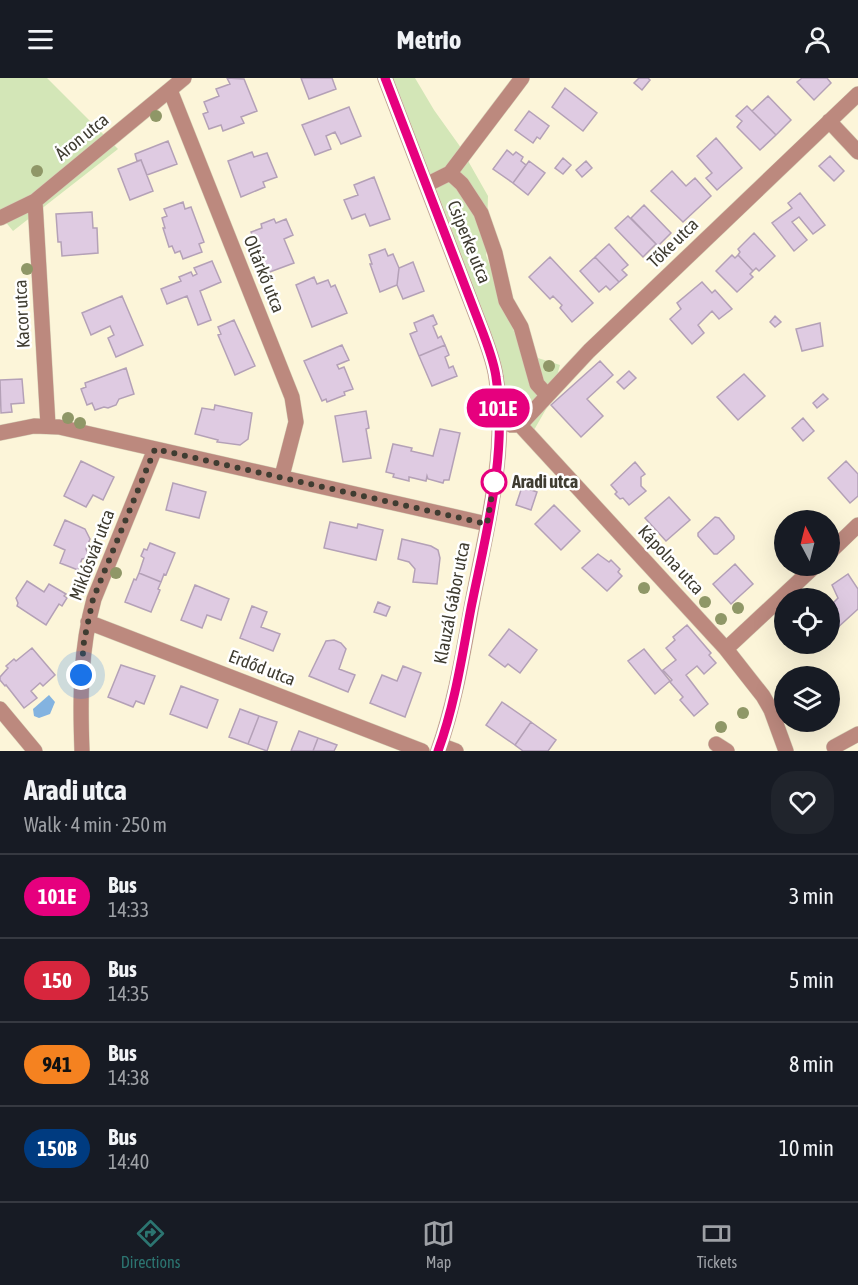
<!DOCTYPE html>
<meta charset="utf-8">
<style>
:root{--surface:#171b24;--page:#20242c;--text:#f1f3f6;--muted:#9ea1a6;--line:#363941;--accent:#2c7571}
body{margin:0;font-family:"Asap Condensed",sans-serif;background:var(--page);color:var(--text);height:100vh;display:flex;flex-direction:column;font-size:22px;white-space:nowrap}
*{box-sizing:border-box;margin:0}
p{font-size:20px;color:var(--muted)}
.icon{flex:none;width:33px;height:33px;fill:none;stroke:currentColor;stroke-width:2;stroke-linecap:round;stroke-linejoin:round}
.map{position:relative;height:673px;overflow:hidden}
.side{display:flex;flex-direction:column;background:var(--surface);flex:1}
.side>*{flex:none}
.badge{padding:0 12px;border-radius:20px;font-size:21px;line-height:39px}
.needle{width:39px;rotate:353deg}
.fabs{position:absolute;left:774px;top:432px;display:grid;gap:12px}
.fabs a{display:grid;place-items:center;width:66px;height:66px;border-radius:50%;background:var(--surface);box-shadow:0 6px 24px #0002;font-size:30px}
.you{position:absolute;width:30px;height:30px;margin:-15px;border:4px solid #fff;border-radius:50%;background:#1a73e8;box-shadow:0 0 0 9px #1a73e833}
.map>.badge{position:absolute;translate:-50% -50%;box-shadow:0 0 0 3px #fff}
.round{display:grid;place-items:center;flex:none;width:63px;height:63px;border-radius:24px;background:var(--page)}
.headline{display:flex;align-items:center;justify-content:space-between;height:102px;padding:0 24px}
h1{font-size:28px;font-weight:700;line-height:45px}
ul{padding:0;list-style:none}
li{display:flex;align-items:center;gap:18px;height:84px;padding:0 24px;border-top:2px solid var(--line)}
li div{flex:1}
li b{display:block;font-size:22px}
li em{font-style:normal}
li .badge{min-width:66px;font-weight:700;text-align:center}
header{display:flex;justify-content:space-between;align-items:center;height:78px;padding:0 24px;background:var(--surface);font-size:27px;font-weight:700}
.menu{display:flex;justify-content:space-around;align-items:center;height:84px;border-top:2px solid var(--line);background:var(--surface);font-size:16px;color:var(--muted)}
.menu a{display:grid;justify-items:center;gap:3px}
.menu .active{color:var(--accent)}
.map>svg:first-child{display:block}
.green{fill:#d3e6b7}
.water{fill:#83b3e0}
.building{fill:#dfcbe2;stroke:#b4a1b7;stroke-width:1.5}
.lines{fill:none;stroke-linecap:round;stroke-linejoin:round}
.minor-casing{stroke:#d6d0b7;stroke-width:16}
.minor{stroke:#bc897e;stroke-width:15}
.tree{fill:#8f9767}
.line-casing{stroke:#fff;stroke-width:14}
.line{stroke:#e6007e;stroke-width:9}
.walk{stroke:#3f3c31;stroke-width:6;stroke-dasharray:0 10.8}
.stop-dot{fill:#fff;stroke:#e6007e;stroke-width:3}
.labels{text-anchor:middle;stroke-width:5;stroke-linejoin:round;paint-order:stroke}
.street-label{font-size:18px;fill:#3f3c31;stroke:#fff}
.stop-label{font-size:18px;font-weight:bold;fill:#3f3c31;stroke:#fff;text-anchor:start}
</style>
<header><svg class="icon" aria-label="menu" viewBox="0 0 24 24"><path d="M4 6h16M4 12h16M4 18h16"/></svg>Metrio<svg class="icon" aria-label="person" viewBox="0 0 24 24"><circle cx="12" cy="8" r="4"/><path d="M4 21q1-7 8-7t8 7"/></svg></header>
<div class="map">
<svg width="858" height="673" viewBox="0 0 858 673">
<rect width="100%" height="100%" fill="#fcf5d9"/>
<path class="green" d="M 0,0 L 47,0 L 118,71 L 13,153 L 0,137 Z
M 388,0 L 415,0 L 434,32 L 459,67 L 488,118 L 486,177 L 522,275 L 560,287 L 549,326 L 534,352 L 512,336 L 485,254 Z"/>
<path class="water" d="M 49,617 L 55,624 L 50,636 L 39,640 L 34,638 L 33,631 Z"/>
<path class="building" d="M 227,0 L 244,1 L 257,33 L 241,39 L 244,45 L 223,53 L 221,47 L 209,51 L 203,36 L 208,34 L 204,24 L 219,18 L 216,11 L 230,6 Z
M 301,0 L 332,0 L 336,11 L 309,21 Z
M 639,0 L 648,0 L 650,2 L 642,12 L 634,5 Z
M 802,0 L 827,0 L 831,5 L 814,22 L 797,4 Z
M 565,10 L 597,35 L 583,53 L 552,29 Z
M 768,18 L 791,42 L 776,57 L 752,33 Z
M 747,28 L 776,57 L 760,72 L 737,49 L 742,43 L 736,38 Z
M 349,29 L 361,58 L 341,66 L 335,54 L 326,58 L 331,71 L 315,77 L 302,47 Z
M 529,33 L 549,48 L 540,61 L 537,59 L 533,65 L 515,52 Z
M 716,60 L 742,90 L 717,112 L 706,100 L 712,95 L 697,78 Z
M 168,63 L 177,86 L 147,97 L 141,82 L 137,83 L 135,76 Z
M 507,72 L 513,77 L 516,74 L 523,79 L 521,83 L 526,87 L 513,105 L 493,91 Z
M 252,74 L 254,79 L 267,75 L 277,99 L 263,104 L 265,109 L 241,119 L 228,83 Z
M 830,78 L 844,93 L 834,103 L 819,88 Z
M 563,80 L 571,87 L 563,96 L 555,90 Z
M 141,82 L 153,113 L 130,122 L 118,91 Z
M 529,83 L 545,95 L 528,117 L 513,105 Z
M 586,83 L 592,90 L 582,99 L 576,92 Z
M 672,93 L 686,108 L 695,100 L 711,118 L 683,144 L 651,113 Z
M 374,99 L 390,141 L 370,148 L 365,136 L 352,141 L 344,122 L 358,117 L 354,107 Z
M 800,115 L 825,147 L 813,156 L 799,139 L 792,144 L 807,162 L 794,173 L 772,145 L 792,130 L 788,125 Z
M 183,124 L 185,131 L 191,129 L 204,164 L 199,166 L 202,174 L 183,181 L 180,173 L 175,175 L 172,168 L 169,169 L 163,150 L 165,150 L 162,140 L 167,138 L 164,131 Z
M 644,127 L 671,155 L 658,168 L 631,140 Z
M 92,134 L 93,150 L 97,150 L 98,175 L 62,178 L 61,164 L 58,164 L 56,136 Z
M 628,138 L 656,166 L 643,179 L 615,150 Z
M 274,141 L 276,145 L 286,141 L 293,157 L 284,161 L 294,185 L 267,195 L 251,154 L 262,150 L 261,146 Z
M 754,155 L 775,178 L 759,193 L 756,190 L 753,193 L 738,177 L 740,174 L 738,171 Z
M 609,166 L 628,187 L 622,192 L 627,197 L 619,204 L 595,179 Z
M 385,171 L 388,178 L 393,176 L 399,190 L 397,207 L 380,214 L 370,186 L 372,186 L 369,177 Z
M 732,177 L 735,180 L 738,177 L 753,193 L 750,196 L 753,199 L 737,214 L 716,193 Z
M 550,179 L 593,225 L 572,244 L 560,230 L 562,227 L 553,218 L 550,221 L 529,199 Z
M 595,179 L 619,204 L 610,212 L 606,208 L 599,214 L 580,193 Z
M 212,183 L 221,204 L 200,213 L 211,242 L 198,247 L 187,218 L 167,226 L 161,211 L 181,203 L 179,199 L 191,194 L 193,198 L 197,196 L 194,190 Z
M 413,184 L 424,213 L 403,221 L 397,207 L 399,190 Z
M 314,199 L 317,206 L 328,202 L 331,209 L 335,207 L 347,235 L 312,249 L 296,207 Z
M 702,204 L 712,215 L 715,212 L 732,231 L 719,241 L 712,233 L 698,247 L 704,255 L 692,266 L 670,241 L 681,231 L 677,225 Z
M 122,218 L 143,267 L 116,279 L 108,260 L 114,257 L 110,248 L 91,257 L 82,235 Z
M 433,237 L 437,246 L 433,248 L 438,260 L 441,258 L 445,267 L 419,278 L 410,256 L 417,253 L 414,245 Z
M 775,238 L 781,244 L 775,249 L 770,244 Z
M 234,242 L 255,288 L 235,297 L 218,257 L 221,256 L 218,249 Z
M 820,245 L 823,268 L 802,273 L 796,251 Z
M 342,267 L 349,282 L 337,287 L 339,291 L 344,289 L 353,311 L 344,314 L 345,317 L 327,324 L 326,321 L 322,323 L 304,283 Z
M 445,267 L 449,277 L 445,279 L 449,290 L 453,288 L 457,298 L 432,308 L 419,278 Z
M 600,283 L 613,297 L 587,321 L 603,338 L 581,359 L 551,327 Z
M 126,290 L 134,316 L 119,321 L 116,327 L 108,330 L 104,329 L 95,332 L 92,325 L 87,327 L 81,311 L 86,309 L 85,305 Z
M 629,293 L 636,300 L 624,311 L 617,304 Z
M 744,296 L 765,318 L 738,342 L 717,319 Z
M 22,301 L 24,325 L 11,326 L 12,334 L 1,335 L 0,302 Z
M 823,316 L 828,321 L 817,330 L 813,325 Z
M 215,327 L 252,335 L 248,361 L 240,367 L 217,364 L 218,362 L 195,356 L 202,330 L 214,332 Z
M 366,333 L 369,350 L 366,351 L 371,380 L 343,384 L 335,338 Z
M 803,340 L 814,353 L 803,363 L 792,350 Z
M 440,351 L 460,355 L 449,402 L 444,402 L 443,405 L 428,401 L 427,398 L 426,403 L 409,399 L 409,403 L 393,399 L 394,396 L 386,394 L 393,366 L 412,370 L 411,373 L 433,378 Z
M 81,383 L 114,399 L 103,422 L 93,417 L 86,429 L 64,418 Z
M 846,383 L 858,396 L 858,418 L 850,425 L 828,400 Z
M 635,384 L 645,396 L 641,399 L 641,408 L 646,413 L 629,427 L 623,420 L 620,421 L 615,416 L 617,414 L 611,407 Z
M 173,405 L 206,414 L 199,440 L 166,432 Z
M 522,409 L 537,414 L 531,432 L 516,427 Z
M 669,419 L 690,442 L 666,463 L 645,440 Z
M 554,427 L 580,453 L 561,472 L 535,446 Z
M 715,439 L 719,440 L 734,458 L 734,461 L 717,476 L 714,476 L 698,458 L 698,455 Z
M 65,442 L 85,451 L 90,461 L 86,471 L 88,476 L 87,480 L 82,481 L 78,492 L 60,485 L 65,472 L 54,467 Z
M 330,444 L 357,450 L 358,446 L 383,452 L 376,482 L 324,470 Z
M 402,461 L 431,468 L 438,472 L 440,480 L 437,506 L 413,504 L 415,491 L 409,484 L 398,481 Z
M 150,465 L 175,475 L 166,497 L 164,496 L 161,504 L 139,495 L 144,480 L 141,478 L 144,471 L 147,472 Z
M 598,476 L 609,484 L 611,482 L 620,491 L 618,494 L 622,498 L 607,513 L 582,490 Z
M 735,486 L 753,506 L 731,526 L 713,506 Z
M 139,495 L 161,504 L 158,511 L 160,512 L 151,534 L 125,524 L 134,501 L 136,502 Z
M 848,496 L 858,511 L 858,531 L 835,552 L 830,546 L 830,528 L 838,520 L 832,507 Z
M 27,503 L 44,514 L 49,506 L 66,516 L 64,518 L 67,520 L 62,528 L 59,526 L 46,547 L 17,528 L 18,525 L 16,520 Z
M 195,507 L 229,521 L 221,542 L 207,537 L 202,550 L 181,542 Z
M 378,524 L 390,529 L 386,538 L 374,534 Z
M 252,528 L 267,534 L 261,549 L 280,556 L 273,573 L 240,560 Z
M 687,547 L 711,575 L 709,577 L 716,585 L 704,596 L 697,588 L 686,597 L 708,626 L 694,638 L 680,622 L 683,619 L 670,604 L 672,602 L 663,592 L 676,582 L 666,570 L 675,562 L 673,559 Z
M 509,551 L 537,572 L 520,595 L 508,586 L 505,589 L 489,577 Z
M 334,562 L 341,565 L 346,571 L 339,591 L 355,597 L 348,614 L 309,598 L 326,563 Z
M 32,570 L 55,597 L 43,608 L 40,605 L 31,613 L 37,620 L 24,630 L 6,607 L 5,608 L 0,602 L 0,599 L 8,590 L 6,588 L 14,581 L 16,583 Z
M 644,571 L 670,603 L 655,616 L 628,583 Z
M 121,587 L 155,598 L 144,626 L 136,623 L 133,629 L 108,619 Z
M 403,588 L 421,595 L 405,639 L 370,625 L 382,597 L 397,603 Z
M 181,608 L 218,622 L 207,650 L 170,636 Z
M 502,624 L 531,644 L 515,667 L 486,647 Z
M 240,631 L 259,638 L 248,666 L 229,659 Z
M 259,638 L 277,644 L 267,673 L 248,666 Z
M 531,644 L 556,662 L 548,673 L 523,673 L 515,667 Z
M 299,653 L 318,660 L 313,673 L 291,673 Z
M 318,660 L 337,667 L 334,673 L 313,673 Z"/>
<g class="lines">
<defs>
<path id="minor" d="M 385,0 L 483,255 C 488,269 494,284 496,299 C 508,374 486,452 472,526 C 463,575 455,626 438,673
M 170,12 L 292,319 L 296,344 L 282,398
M 829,43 L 858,74
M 450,95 L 462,106 L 481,135 L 495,175 L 506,223 L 521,249 L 537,306 L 547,317
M 426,107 L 450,95 L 522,0
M 35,123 L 48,347
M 0,140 L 35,123 L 184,0
M 511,347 L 520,347 L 726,571 L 763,618 L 771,632 L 786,673
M 520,347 L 589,273 L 858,16
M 0,355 L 34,348 L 59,349 L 487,446
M 830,474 L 858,447
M 88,544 L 422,673
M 726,571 L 815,488
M 0,631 L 35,673
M 716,666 L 727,673
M 440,667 L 456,673
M 834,669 L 858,656
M 82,673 C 80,621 80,572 94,521 L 155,371"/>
</defs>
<use href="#minor" class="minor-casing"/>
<use href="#minor" class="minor"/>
</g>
<g class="tree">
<circle cx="156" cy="38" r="6"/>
<circle cx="37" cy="93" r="6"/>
<circle cx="27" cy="191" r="6"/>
<circle cx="549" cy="288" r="6"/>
<circle cx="68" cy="340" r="6"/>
<circle cx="80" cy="345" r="6"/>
<circle cx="116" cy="495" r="6"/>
<circle cx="644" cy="510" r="6"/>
<circle cx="705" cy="524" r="6"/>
<circle cx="738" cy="530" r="6"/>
<circle cx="721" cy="541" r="6"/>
<circle cx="743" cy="635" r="6"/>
<circle cx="721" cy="649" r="6"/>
</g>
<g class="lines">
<defs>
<path id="line" d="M 385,0 L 483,255 C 488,269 494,284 496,299 C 508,375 486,455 471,530 C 462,578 455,627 438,673"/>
</defs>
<use href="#line" class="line-casing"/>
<use href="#line" class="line"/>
<path class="walk" d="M 81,597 L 84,563 L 93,521 L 155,371 L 487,446 L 494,404"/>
</g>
<circle class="stop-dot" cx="494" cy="404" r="12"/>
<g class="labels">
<g class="street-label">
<text transform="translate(82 59) rotate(-39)" y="6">Áron utca</text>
<text transform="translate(469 164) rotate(68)" y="6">Csiperke utca</text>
<text transform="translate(673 165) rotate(-44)" y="6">Tőke utca</text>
<text transform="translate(264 196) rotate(68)" y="6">Oltárkő utca</text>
<text transform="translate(22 236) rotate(-93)" y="6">Kacor utca</text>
<text transform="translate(92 477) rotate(-69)" y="6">Miklósvár utca</text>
<text transform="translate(671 482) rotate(47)" y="6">Kápolna utca</text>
<text transform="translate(452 525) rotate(-79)" y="6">Klauzál Gábor utca</text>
<text transform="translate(262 590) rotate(21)" y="6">Erdőd utca</text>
</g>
<g class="stop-label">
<text x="512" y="410">Aradi utca</text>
</g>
</g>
</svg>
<div class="fabs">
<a><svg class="needle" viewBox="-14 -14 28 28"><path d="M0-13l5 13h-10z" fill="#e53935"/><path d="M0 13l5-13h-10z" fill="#9ea1a6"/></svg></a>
<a><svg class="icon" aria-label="locate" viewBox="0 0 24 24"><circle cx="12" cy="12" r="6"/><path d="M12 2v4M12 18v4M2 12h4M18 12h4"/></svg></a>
<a><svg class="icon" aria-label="layers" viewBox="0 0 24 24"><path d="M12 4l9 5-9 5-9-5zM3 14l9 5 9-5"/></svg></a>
</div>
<div class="you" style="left:81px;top:597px"></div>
<b class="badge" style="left:498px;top:330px;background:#e6007e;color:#fff">101E</b>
</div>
<section class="side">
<div class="headline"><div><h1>Aradi utca</h1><p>Walk · 4 min · 250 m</p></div><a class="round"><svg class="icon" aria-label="heart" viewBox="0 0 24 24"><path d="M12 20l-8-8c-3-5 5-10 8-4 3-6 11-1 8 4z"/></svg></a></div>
<ul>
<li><span class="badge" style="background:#e6007e;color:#fff">101E</span><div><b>Bus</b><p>14:33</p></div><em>3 min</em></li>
<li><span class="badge" style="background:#d7263d;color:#fff">150</span><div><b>Bus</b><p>14:35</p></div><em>5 min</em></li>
<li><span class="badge" style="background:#f58220;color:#111">941</span><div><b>Bus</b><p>14:38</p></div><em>8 min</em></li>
<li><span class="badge" style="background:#003b80;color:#fff">150B</span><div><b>Bus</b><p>14:40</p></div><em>10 min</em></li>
</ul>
</section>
<nav class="menu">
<a class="active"><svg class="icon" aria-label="directions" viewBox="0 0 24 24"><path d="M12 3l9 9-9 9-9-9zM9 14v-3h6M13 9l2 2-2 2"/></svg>Directions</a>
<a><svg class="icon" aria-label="map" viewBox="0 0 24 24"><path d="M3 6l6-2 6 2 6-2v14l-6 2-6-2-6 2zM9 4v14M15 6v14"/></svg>Map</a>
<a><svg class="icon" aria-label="tickets" viewBox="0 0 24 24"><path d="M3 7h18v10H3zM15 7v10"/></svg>Tickets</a>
</nav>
